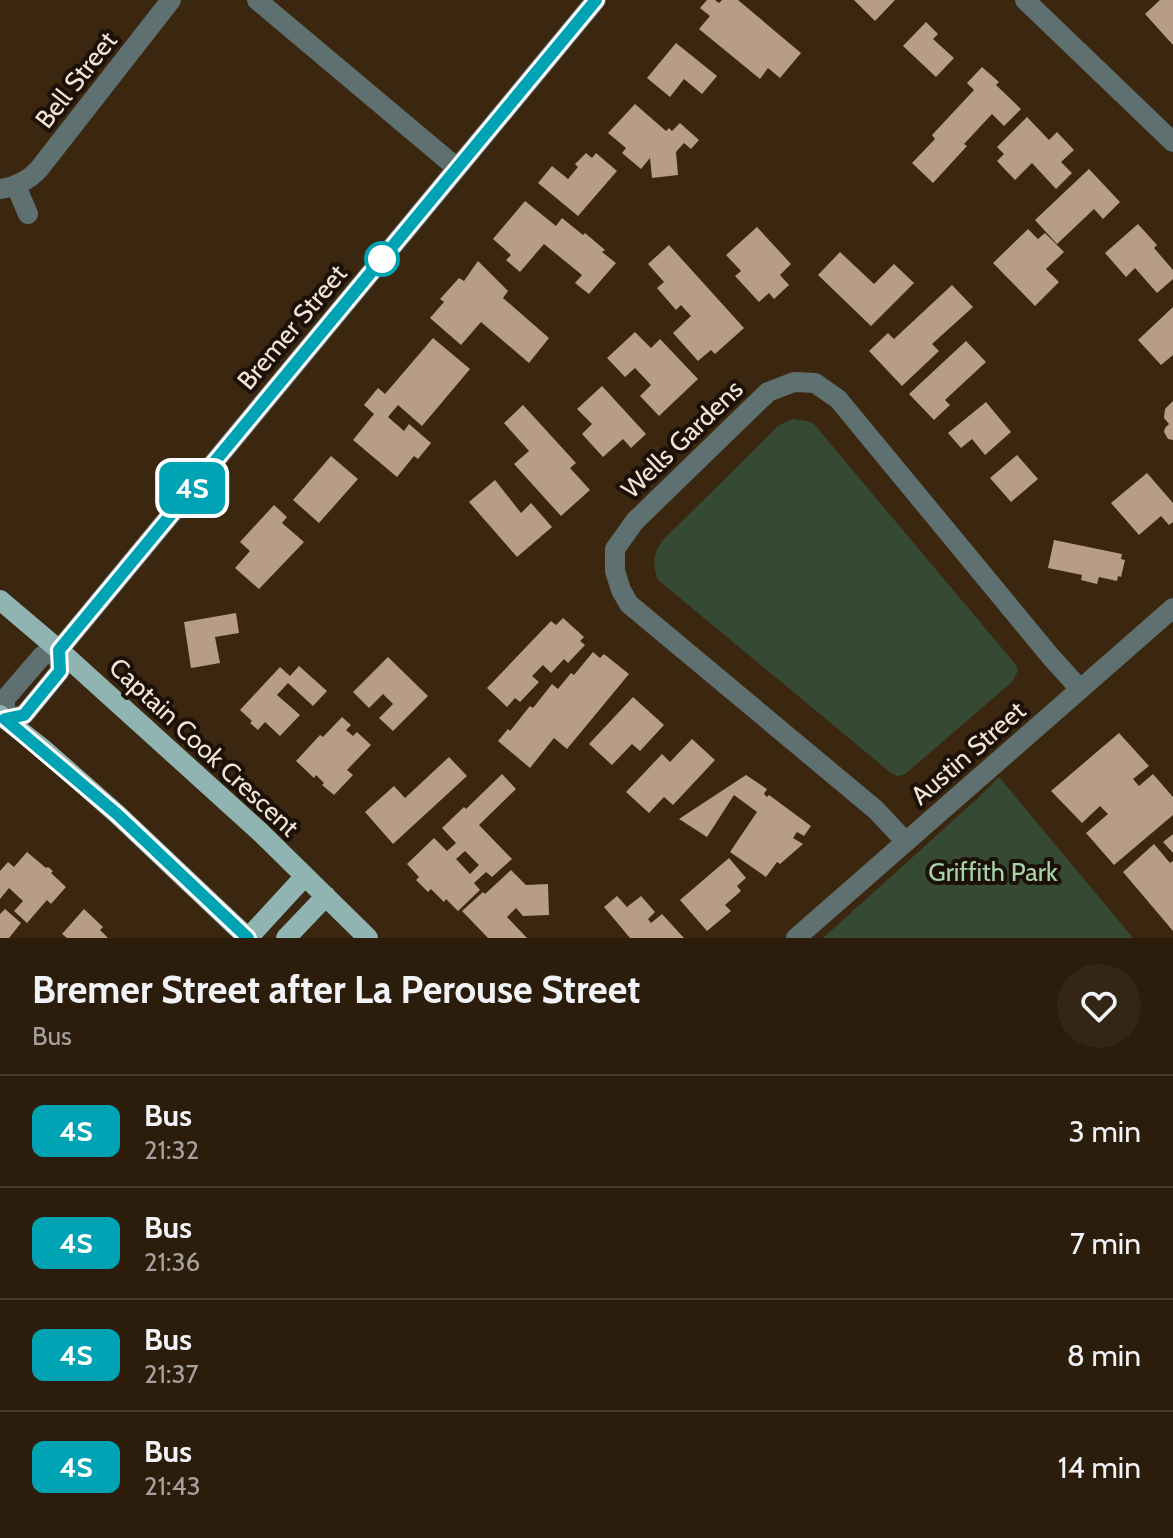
<!DOCTYPE html>
<style>
:root{--surface:#2c1c0b;--page:#342514;--text:#f1f3f6;--muted:#a6a19d;--line:#483a2c}
body{margin:0;font-family:Cabin,sans-serif;background:var(--page);color:var(--text);height:100vh;display:flex;flex-direction:column;font-size:30px;white-space:nowrap}
*{box-sizing:border-box;margin:0}
p{font-size:26px;color:var(--muted)}
.icon{flex:none;width:44px;height:44px;fill:none;stroke:currentColor;stroke-width:2;stroke-linecap:round;stroke-linejoin:round}
.map{position:relative;height:938px;overflow:hidden}
.side{display:flex;flex-direction:column;background:var(--surface);flex:1}
.side>*{flex:none}
.badge{padding:0 16px;border-radius:12px;font-size:28px;line-height:52px}
.map>.badge{position:absolute;translate:-50% -50%;box-shadow:0 0 0 4px #fff}
.round{display:grid;place-items:center;flex:none;width:84px;height:84px;border-radius:42px;background:var(--page)}
.summary{display:flex;align-items:center;justify-content:space-between;height:136px;padding:0 32px}
h1{font-size:38px;font-weight:700;line-height:60px}
ul{padding:0;list-style:none}
li{display:flex;align-items:center;gap:24px;height:112px;padding:0 32px;border-top:2px solid var(--line)}
li div{flex:1}
li b{display:block;font-size:30px}
li em{font-style:normal}
li .badge{min-width:88px;font-weight:700;text-align:center}
.map>svg:first-child{display:block}
.green{fill:#364935}
.building{fill:#b69d83;fill-rule:evenodd}
.lines{fill:none;stroke-linecap:round;stroke-linejoin:round}
.minor{stroke:#5e706f;stroke-width:20}
.major{stroke:#8fb4b2;stroke-width:20}
.line-casing{stroke:#fff;stroke-width:18}
.line{stroke:#00a3b4;stroke-width:12}
.stop-dot{fill:#fff;stroke:#00a3b4;stroke-width:4}
.labels{text-anchor:middle;stroke-width:8;stroke-linejoin:round;paint-order:stroke}
.street-label{font-size:26px;fill:#f2e4d7;stroke:#1b1108}
.park-label{font-size:26px;fill:#a8d3a7;stroke:#1b1108}
</style>
<div class="map">
<svg width="1173" height="938" viewBox="0 0 1173 938">
<rect width="100%" height="100%" fill="#3b260f"/>
<path class="green" d="M 792,419 L 807,421 L 814,424 L 1016,665 L 1018,671 L 1012,682 L 904,775 L 897,776 L 891,773 L 657,579 C 653,564 653,555 661,542 L 778,426 Z
M 999,777 L 1133,938 L 823,938 L 979,797 Z"/>
<path class="building" d="M 707,0 L 715,0 L 719,3 L 722,0 L 738,0 L 801,53 L 780,78 L 768,68 L 760,79 L 699,29 L 710,16 L 700,8 Z
M 854,0 L 895,0 L 875,21 Z
M 1160,0 L 1173,0 L 1173,45 L 1145,14 Z
M 926,22 L 938,34 L 933,39 L 954,58 L 936,77 L 903,46 Z
M 676,43 L 717,76 L 702,94 L 684,79 L 670,97 L 647,78 Z
M 982,67 L 999,82 L 996,85 L 1021,109 L 1004,126 L 992,114 L 964,144 L 967,146 L 933,183 L 912,163 L 935,139 L 932,135 L 974,90 L 967,83 Z
M 635,104 L 666,131 L 669,128 L 672,131 L 680,123 L 699,140 L 691,149 L 684,143 L 676,152 L 678,175 L 652,178 L 650,158 L 641,169 L 622,153 L 626,148 L 608,133 Z
M 1027,117 L 1049,140 L 1057,132 L 1074,150 L 1061,162 L 1072,173 L 1056,189 L 1032,163 L 1015,180 L 997,161 L 1004,154 L 997,147 Z
M 586,153 L 592,158 L 596,153 L 617,171 L 578,216 L 538,183 L 552,166 L 568,179 L 578,167 L 575,164 Z
M 1089,169 L 1120,202 L 1103,219 L 1094,209 L 1057,244 L 1035,220 Z
M 525,201 L 556,226 L 562,218 L 583,235 L 585,233 L 605,250 L 602,252 L 616,263 L 589,294 L 575,283 L 582,275 L 544,244 L 520,272 L 506,260 L 511,255 L 493,239 Z
M 1138,224 L 1157,245 L 1154,248 L 1173,270 L 1173,279 L 1157,293 L 1135,268 L 1126,277 L 1105,253 Z
M 757,227 L 791,264 L 780,275 L 789,285 L 774,299 L 769,293 L 759,302 L 735,276 L 741,271 L 726,255 Z
M 1028,229 L 1038,239 L 1045,233 L 1064,252 L 1046,269 L 1059,282 L 1035,306 L 993,263 Z
M 669,245 L 744,328 L 715,354 L 711,350 L 698,361 L 673,333 L 691,316 L 681,305 L 676,310 L 657,288 L 664,282 L 648,264 Z
M 840,252 L 874,284 L 894,264 L 914,283 L 871,326 L 818,275 Z
M 478,261 L 508,291 L 503,298 L 549,338 L 529,363 L 481,322 L 461,345 L 430,318 L 444,302 L 440,299 L 459,278 L 464,281 Z
M 952,285 L 973,307 L 932,344 L 939,351 L 902,386 L 869,351 L 888,333 L 894,339 Z
M 1173,307 L 1173,355 L 1161,365 L 1138,340 Z
M 635,332 L 651,348 L 660,339 L 698,379 L 659,416 L 640,396 L 651,385 L 635,368 L 625,377 L 607,358 Z
M 433,338 L 470,369 L 422,426 L 398,405 L 388,417 L 404,431 L 409,424 L 431,443 L 418,459 L 414,456 L 397,477 L 353,440 L 374,414 L 364,405 L 378,388 L 385,394 Z
M 966,341 L 986,362 L 945,400 L 950,405 L 934,420 L 909,394 Z
M 602,386 L 646,434 L 631,448 L 623,439 L 603,457 L 582,434 L 592,424 L 577,409 Z
M 1173,401 L 1173,440 L 1168,439 L 1164,432 L 1165,428 L 1169,424 L 1164,418 L 1165,409 Z
M 986,402 L 1011,432 L 985,455 L 972,439 L 961,448 L 948,433 Z
M 523,405 L 576,463 L 570,468 L 590,490 L 561,516 L 514,464 L 529,451 L 504,423 Z
M 1017,455 L 1038,479 L 1011,502 L 990,478 Z
M 331,456 L 358,479 L 319,523 L 293,500 Z
M 1147,473 L 1173,503 L 1173,522 L 1169,525 L 1161,516 L 1139,535 L 1111,503 Z
M 495,480 L 521,513 L 531,503 L 552,527 L 517,557 L 469,502 Z
M 274,505 L 287,517 L 282,523 L 304,542 L 259,589 L 235,568 L 250,551 L 240,542 Z
M 1054,540 L 1122,554 L 1121,559 L 1125,560 L 1121,577 L 1118,576 L 1117,581 L 1099,577 L 1097,584 L 1081,580 L 1082,575 L 1048,568 Z
M 236,613 L 239,633 L 215,637 L 220,663 L 191,668 L 184,622 Z
M 563,618 L 584,637 L 580,641 L 585,645 L 568,663 L 564,659 L 551,673 L 543,665 L 532,676 L 539,682 L 520,702 L 515,698 L 507,707 L 487,688 L 551,621 L 556,625 Z
M 593,652 L 600,658 L 604,654 L 629,674 L 567,749 L 554,738 L 530,768 L 498,741 L 508,729 L 510,731 L 530,706 L 533,708 L 552,684 L 558,689 L 571,673 L 574,675 Z
M 388,657 L 428,696 L 393,731 L 379,718 L 393,704 L 383,694 L 369,708 L 353,692 Z
M 299,666 L 327,691 L 313,706 L 288,683 L 277,695 L 300,715 L 280,736 L 265,722 L 258,730 L 250,723 L 252,721 L 240,710 L 280,667 L 290,676 Z
M 633,697 L 664,725 L 640,751 L 632,744 L 612,765 L 589,744 Z
M 342,717 L 351,725 L 346,730 L 353,736 L 357,732 L 371,745 L 347,770 L 353,775 L 334,795 L 322,785 L 324,783 L 316,775 L 314,778 L 296,761 L 320,735 L 323,737 Z
M 1119,733 L 1149,766 L 1133,779 L 1139,786 L 1153,774 L 1173,797 L 1173,815 L 1114,865 L 1086,833 L 1108,814 L 1100,806 L 1082,823 L 1051,791 Z
M 692,739 L 715,760 L 673,805 L 664,797 L 649,813 L 626,792 L 662,754 L 670,762 Z
M 449,757 L 467,776 L 393,844 L 365,812 L 394,786 L 405,798 Z
M 502,774 L 516,789 L 479,825 L 512,859 L 492,877 L 486,872 L 474,883 L 480,890 L 458,911 L 446,899 L 444,902 L 431,889 L 428,892 L 416,880 L 419,877 L 407,864 L 434,838 L 447,851 L 456,843 L 442,828 L 464,807 L 466,809 ZM 465,851 L 479,865 L 470,874 L 456,859 Z
M 746,775 L 767,789 L 764,794 L 767,797 L 769,795 L 811,826 L 804,836 L 797,832 L 793,838 L 803,844 L 780,864 L 777,862 L 766,877 L 730,852 L 757,812 L 734,795 L 707,837 L 679,819 Z
M 1173,834 L 1173,853 L 1163,842 Z
M 1154,844 L 1170,863 L 1173,861 L 1173,931 L 1123,872 Z
M 27,852 L 46,868 L 48,867 L 53,871 L 51,873 L 66,887 L 51,904 L 47,900 L 27,923 L 14,911 L 23,901 L 9,888 L 0,899 L 0,871 L 8,862 L 14,867 Z
M 729,858 L 746,878 L 737,886 L 741,891 L 725,905 L 731,911 L 707,931 L 680,900 Z
M 511,870 L 526,885 L 548,884 L 549,915 L 523,916 L 516,908 L 507,917 L 527,938 L 488,938 L 462,911 L 483,892 L 485,894 Z
M 617,896 L 627,907 L 641,896 L 655,912 L 648,919 L 651,923 L 662,914 L 684,938 L 630,938 L 604,907 Z
M 5,909 L 21,923 L 9,938 L 0,938 L 0,914 Z
M 84,909 L 103,927 L 100,930 L 108,938 L 67,938 L 62,934 Z"/>
<g class="lines">
<path class="minor" d="M 257,0 L 457,168
M 1025,0 L 1173,142
M 16,186 L 28,214
M 0,189 C 16,187 28,181 39,169 L 171,0
M 59,650 L 60,671 L 24,715 L 5,719 L 5,699 L 42,656 L 59,650 L 596,0
M 906,842 L 876,810 L 629,604 L 621,590 L 615,571 L 615,549 L 635,521 L 768,392 L 794,382 L 815,383 L 838,399 L 1051,657 L 1080,689
M 796,938 L 1173,608"/>
<path class="major" d="M 0,600 L 59,650 L 259,831 L 368,938
M 0,715 L 42,748 L 117,814 L 248,938
M 248,938 L 305,876
M 286,938 L 326,896"/>
</g>
<g class="lines">
<defs>
<path id="line" d="M 248,938 L 117,814 L 5,719 L 24,715 L 60,671 L 59,650 L 596,0"/>
</defs>
<use href="#line" class="line-casing"/>
<use href="#line" class="line"/>
</g>
<circle class="stop-dot" cx="382" cy="259" r="16"/>
<g class="labels">
<g class="street-label">
<text transform="translate(76 80) rotate(-52)" y="9">Bell Street</text>
<text transform="translate(292 327) rotate(-50)" y="9">Bremer Street</text>
<text transform="translate(682 439) rotate(-44)" y="9">Wells Gardens</text>
<text transform="translate(204 747) rotate(43)" y="9">Captain Cook Crescent</text>
<text transform="translate(968 753) rotate(-41)" y="9">Austin Street</text>
</g>
<g class="park-label">
<text x="993" y="881">Griffith Park</text>
</g>
</g>
</svg>
<b class="badge" style="left:192px;top:488px;background:#00a3b4;color:#fff">4S</b>
</div>
<section class="side">
<div class="summary"><div><h1>Bremer Street after La Perouse Street</h1><p>Bus</p></div><a class="round"><svg class="icon" aria-label="heart" viewBox="0 0 24 24"><path d="M12 20l-8-8c-3-5 5-10 8-4 3-6 11-1 8 4z"/></svg></a></div>
<ul>
<li><span class="badge" style="background:#00a3b4;color:#fff">4S</span><div><b>Bus</b><p>21:32</p></div><em>3 min</em></li>
<li><span class="badge" style="background:#00a3b4;color:#fff">4S</span><div><b>Bus</b><p>21:36</p></div><em>7 min</em></li>
<li><span class="badge" style="background:#00a3b4;color:#fff">4S</span><div><b>Bus</b><p>21:37</p></div><em>8 min</em></li>
<li><span class="badge" style="background:#00a3b4;color:#fff">4S</span><div><b>Bus</b><p>21:43</p></div><em>14 min</em></li>
</ul>
</section>
